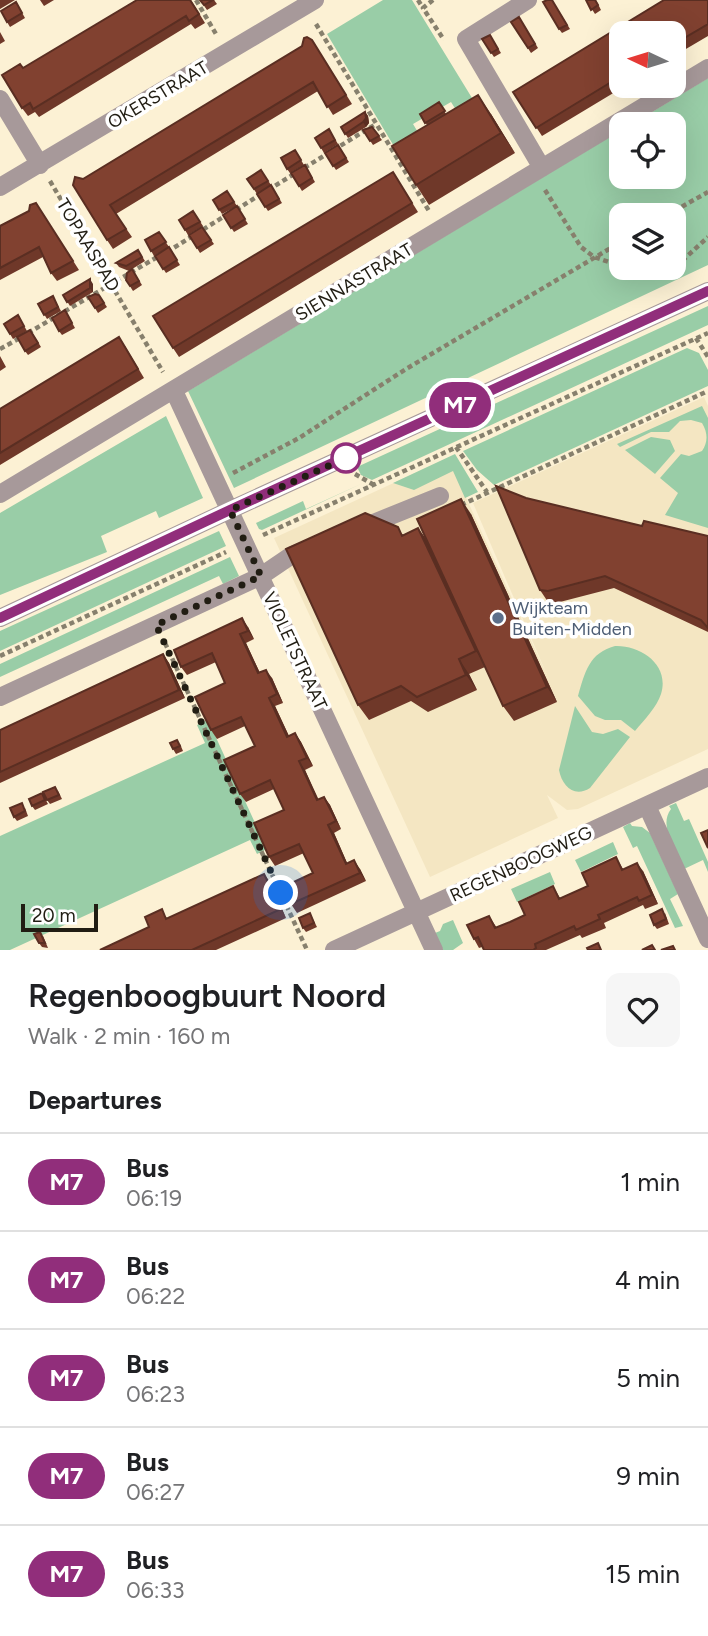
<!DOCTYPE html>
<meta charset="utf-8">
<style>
:root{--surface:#fff;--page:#f6f6f6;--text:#202124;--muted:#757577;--line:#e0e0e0}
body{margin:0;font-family:Figtree,sans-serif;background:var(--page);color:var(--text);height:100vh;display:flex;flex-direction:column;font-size:26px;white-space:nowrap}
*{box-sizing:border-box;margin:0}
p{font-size:23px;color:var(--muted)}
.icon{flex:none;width:38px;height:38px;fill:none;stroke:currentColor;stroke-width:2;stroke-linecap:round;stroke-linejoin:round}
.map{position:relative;height:950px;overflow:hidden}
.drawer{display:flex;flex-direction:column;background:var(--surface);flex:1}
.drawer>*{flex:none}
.badge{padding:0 14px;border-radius:23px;font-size:24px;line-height:46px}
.needle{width:46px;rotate:274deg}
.controls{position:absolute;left:609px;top:21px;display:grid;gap:14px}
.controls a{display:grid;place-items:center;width:77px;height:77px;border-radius:14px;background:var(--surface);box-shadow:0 7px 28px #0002;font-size:35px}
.scale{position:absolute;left:21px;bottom:18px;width:77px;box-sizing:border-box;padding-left:7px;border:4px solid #211d13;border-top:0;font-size:19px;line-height:24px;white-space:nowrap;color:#211d13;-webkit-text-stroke:5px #fff;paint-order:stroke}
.you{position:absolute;width:35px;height:35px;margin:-18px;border:5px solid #fff;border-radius:50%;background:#1a73e8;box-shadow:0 0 0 10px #1a73e833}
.map>.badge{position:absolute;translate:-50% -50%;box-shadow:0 0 0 4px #fff}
h2{padding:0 28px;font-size:26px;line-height:63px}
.round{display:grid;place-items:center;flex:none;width:74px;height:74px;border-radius:14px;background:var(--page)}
.headline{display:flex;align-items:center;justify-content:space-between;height:119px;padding:0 28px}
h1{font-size:33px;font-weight:600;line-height:52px}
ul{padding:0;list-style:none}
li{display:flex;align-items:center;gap:21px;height:98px;padding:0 28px;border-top:2px solid var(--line)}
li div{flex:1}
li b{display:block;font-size:26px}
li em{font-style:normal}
li .badge{min-width:77px;font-weight:700;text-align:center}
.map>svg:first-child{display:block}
.built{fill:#f4e6c2}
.green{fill:#99cda7;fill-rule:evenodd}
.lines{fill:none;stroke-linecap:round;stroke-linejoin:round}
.path{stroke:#87806d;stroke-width:4.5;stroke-dasharray:5 3.5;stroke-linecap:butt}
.minor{stroke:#a7999a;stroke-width:18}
.wall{fill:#6f3829}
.shaded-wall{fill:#5a2e22}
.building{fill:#814130;stroke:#5a2e22;stroke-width:2}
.line-casing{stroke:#fff;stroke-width:16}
.line{stroke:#912e7b;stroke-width:10}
.walk{stroke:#211d13;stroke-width:7;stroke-dasharray:0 12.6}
.stop-dot{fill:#fff;stroke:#912e7b;stroke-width:3.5}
.service-dot{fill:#5c6f8a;stroke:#fff;stroke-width:2.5}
.labels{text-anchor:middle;stroke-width:7;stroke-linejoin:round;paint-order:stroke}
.street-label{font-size:18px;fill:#211d13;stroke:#fff}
.service-label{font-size:18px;fill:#4e5e75;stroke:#fff;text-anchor:start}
</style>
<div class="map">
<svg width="708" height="950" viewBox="0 0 708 950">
<rect width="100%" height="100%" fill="#fcf1d4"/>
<path class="built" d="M 704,397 L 708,406 L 708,749 L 578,809 L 567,810 L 547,795 L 558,818 L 430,877 L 274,538 L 448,458 L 550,682 L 473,503 Z"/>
<path class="green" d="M 383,0 L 412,0 L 480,111 L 463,121 L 451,102 L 413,124 L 425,144 L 401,158 L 327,34 Z
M 708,78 L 708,265 L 234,488 L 188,391 L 621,130 L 621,177 L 674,177 L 674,124 L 632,124 ZM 621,215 L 674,215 L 674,268 L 621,268 Z
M 708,306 L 708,325 L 372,480 L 361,475 L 357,467 Z
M 687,348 L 699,353 L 708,370 L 708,386 L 494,485 L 477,470 L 463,451 Z
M 702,406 L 708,418 L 708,528 L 665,515 L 678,493 L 660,478 L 681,454 L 689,456 L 702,451 C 708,442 708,433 702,423 L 691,420 L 680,421 L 669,432 L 651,432 L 620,447 L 617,444 Z
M 166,416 L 203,498 L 159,518 L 156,511 L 101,536 L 107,552 L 0,595 L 0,513 Z
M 651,437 L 670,440 L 675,451 L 655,474 L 625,450 Z
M 455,454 L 478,492 L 465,498 L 453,471 L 414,490 L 393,483 Z
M 363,483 L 262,530 L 259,529 L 256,523 L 303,501 L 306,509 Z
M 219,531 L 226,546 L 0,651 L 0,631 Z
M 230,557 L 239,576 L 223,584 L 219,576 L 0,677 L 0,664 Z
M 615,646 C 641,645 670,665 661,694 C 657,707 644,720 635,731 L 621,720 L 605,720 L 595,716 L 578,696 C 585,672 589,653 615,646 Z
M 575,706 L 592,732 L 603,734 L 618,729 L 630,737 L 590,788 C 574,798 562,786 559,770 Z
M 208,720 L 267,849 L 257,854 L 250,840 L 10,950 L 0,950 L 0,836 L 205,743 L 197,725 Z
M 676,803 L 684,821 L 689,819 L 708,862 L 708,872 L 703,860 L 684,869 C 676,851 658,826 671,809 L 669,806 Z
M 630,823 L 632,826 L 642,827 L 650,833 L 678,894 L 670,899 L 683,926 L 675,928 L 637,846 L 633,848 L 623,827 Z
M 613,842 L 618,854 L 581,872 L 575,860 Z
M 550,872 L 555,884 L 517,902 L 511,889 Z
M 453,920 L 463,943 L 453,950 L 443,950 L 435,933 L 440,931 L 443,924 Z"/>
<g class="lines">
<path class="path" d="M 196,0 L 216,34
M 418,0 L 423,8
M 433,0 L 423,8 L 444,40
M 316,24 L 429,211
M 50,181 L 163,372
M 268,190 L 376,124
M 545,190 L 581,247 L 594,257 L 621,266
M 236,210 L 261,194
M 667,215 L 708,192
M 167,252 L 228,214
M 674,263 L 683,260 L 708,237
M 626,268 L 656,270 L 661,268
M 28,333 L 159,256
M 696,338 L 708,357
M 0,349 L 20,338
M 456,447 L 487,492
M 233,473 L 299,438 L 406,369 L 621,242
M 355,474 L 374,485
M 461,505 L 708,391
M 263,535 L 708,333
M 165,643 L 307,950
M 0,656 L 226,552"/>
<path class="minor" d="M 528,0 L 466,39 L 542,168
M 0,99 L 40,165
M 0,187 L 315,0
M 174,391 L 434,950
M 0,494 L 708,68
M 361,528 L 440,496
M 0,618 L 230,510 L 708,291
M 0,697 L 261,576 L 292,555 L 312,547
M 647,806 L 708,939
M 334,950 L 708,777"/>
</g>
<path class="wall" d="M 0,0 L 15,0 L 0,9 Z
M 40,0 L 54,0 L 44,6 Z
M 191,0 L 205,23 L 195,29 L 191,24 L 39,117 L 35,112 L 28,116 L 22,108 L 23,68 Z
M 200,0 L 214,0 L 217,4 L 207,10 Z
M 552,0 L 570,29 L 562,33 L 559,29 Z
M 586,0 L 596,0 L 601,10 L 595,14 Z
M 664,0 L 708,0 L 708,36 L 674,56 L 674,33 L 621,33 L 621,86 L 625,86 L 542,136 L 513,92 Z
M 16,2 L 25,18 L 10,27 L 7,22 Z
M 519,17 L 538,48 L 531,53 L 511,22 Z
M 0,32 L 5,41 L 0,44 Z
M 490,35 L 501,53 L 494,57 L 482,39 Z
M 312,40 L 352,104 L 333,115 L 318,91 L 116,214 L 132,237 L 113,249 L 107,240 L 83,179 Z
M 439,102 L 446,114 L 491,114 L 515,153 L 429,205 L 416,185 L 427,125 L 420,114 Z
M 365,112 L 368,116 L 369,123 L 366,127 L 348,138 L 341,127 Z
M 372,127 L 382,140 L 373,145 L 363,130 Z
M 329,129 L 338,144 L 324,153 L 321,148 Z
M 338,145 L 349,162 L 336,170 L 325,153 Z
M 295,150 L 304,165 L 290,173 L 287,169 Z
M 305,165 L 315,182 L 302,191 L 291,173 Z
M 261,170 L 271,185 L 257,194 L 247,179 Z
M 393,172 L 418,212 L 179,357 L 173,348 Z
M 271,185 L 282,203 L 268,211 L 257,194 Z
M 227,191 L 237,206 L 222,214 L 213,200 Z
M 36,203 L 79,270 L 57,281 L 51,273 L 43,257 L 0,280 L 0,226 L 29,211 Z
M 237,206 L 248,224 L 234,232 L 223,215 Z
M 193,211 L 203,226 L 188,235 L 179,220 Z
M 202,227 L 214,244 L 200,253 L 189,235 Z
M 159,232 L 169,247 L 154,256 L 145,240 Z
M 169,247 L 180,265 L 166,273 L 155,256 Z
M 138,250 L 145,261 L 129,271 L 119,267 L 116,263 Z
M 132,269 L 142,285 L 133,291 L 126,280 Z
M 93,284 L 93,292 L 70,306 L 63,295 Z
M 99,295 L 107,307 L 98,313 L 88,297 Z
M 53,296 L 61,311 L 47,319 L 38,304 Z
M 65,310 L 75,328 L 62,335 L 59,331 Z
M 18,315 L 27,331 L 13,339 L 4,324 Z
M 33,334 L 41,347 L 28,355 L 25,351 Z
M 125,346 L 144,378 L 0,465 L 0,409 Z
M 0,356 L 6,367 L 0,371 Z
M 526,498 L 642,526 L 708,536 L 708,632 L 614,588 L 556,603 L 548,602 L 540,590 Z
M 471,514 L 557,702 L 514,721 L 503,706 L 485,667 L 469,674 L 477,690 L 428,712 L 411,701 L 369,720 L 358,705 L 403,535 L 418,528 L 425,538 Z
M 248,627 L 254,639 L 246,643 L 260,673 L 272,678 L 283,703 L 275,706 L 289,736 L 295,733 L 301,742 L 313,766 L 305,770 L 318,800 L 324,797 L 330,805 L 341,829 L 334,833 L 347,863 L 360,869 L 366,881 L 297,913 L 291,904 L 313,873 L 304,853 L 275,866 L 269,857 L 284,810 L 274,789 L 246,802 L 240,794 L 255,746 L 245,726 L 217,739 L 211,730 L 225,683 L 216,662 L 187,675 L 181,667 Z
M 163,654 L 169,663 L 185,698 L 0,783 L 0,730 Z
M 180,744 L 183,751 L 176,754 L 173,749 Z
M 58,791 L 62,799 L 50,804 L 47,800 Z
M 42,793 L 48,804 L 35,810 L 32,806 Z
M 25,808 L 28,816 L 17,821 L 14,817 Z
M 616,857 L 623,869 L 643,871 L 658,904 L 645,909 L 643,905 L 604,923 L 606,928 L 582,938 L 580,935 L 546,950 L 484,950 L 482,947 L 479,948 L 474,939 L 489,916 L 497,928 L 525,915 L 553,886 L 560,898 L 588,886 Z
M 270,882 L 286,918 L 216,950 L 100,950 L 168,919 Z
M 310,913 L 317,927 L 306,932 L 303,928 Z
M 665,913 L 669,924 L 657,929 L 654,925 Z
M 43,936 L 48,948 L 42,947 L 39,943 Z"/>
<path class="shaded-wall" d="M 478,95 L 491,114 L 515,153 L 501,133 Z
M 365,112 L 368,116 L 369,123 L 366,127 L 363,122 Z
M 90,279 L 93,284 L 93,292 L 90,288 Z
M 461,499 L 471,514 L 557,702 L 547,687 Z
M 418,528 L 429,543 L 486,666 L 476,651 Z
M 242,618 L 248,627 L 254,639 L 248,631 Z
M 240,634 L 246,643 L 264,682 L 258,673 Z
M 163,654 L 169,663 L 185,698 L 179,690 Z
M 459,659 L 469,674 L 477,690 L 466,675 Z
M 266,670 L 272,678 L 283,703 L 277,694 Z
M 269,698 L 275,706 L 293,745 L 287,737 Z
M 295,733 L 301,742 L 313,766 L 307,758 Z
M 299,761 L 305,770 L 323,809 L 317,800 Z
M 324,797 L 330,805 L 341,829 L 336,821 Z
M 328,825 L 334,833 L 351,872 L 346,864 Z
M 354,860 L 360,869 L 366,881 L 360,873 Z
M 637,863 L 643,871 L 658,904 L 652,895 Z
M 264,874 L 270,882 L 286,918 L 281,909 Z"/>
<path class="building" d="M 137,0 L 190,0 L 199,14 L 189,21 L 186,16 L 33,109 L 30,103 L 22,108 L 2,75 L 20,64 L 23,68 Z
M 200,0 L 213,0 L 204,5 Z
M 547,0 L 552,0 L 567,25 L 559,29 L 543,2 Z
M 586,0 L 595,0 L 598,5 L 591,10 Z
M 664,0 L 708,0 L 708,24 L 674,44 L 674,33 L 621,33 L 621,76 L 536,128 L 513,92 Z
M 16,2 L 22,13 L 7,22 L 1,11 Z
M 519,17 L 535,44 L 528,48 L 511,22 Z
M 490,35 L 498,49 L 491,53 L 482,39 Z
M 307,37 L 312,40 L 346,95 L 327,107 L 313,82 L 143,185 L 110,205 L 126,229 L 107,240 L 73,185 L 75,177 L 83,179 L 302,46 L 304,38 Z
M 478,95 L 501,133 L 416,185 L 392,146 Z
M 439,102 L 445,111 L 425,123 L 420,114 Z
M 365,112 L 366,118 L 363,122 L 345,134 L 341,127 Z
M 372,127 L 379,136 L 370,141 L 363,130 Z
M 329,129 L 335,140 L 321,148 L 315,138 Z
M 338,145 L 346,158 L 333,166 L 325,153 Z
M 295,150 L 301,160 L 287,169 L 281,158 Z
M 305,165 L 312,178 L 299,186 L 291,173 Z
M 261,170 L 268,181 L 254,189 L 247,179 Z
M 393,172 L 412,203 L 173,348 L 153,316 Z
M 271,185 L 279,199 L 265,207 L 257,194 Z
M 227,191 L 234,202 L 219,210 L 213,200 Z
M 36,203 L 73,261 L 51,273 L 39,247 L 0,268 L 0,226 L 29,211 L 30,205 Z
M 237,206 L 245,219 L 231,228 L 223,215 Z
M 193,211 L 200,222 L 185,230 L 179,220 Z
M 202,227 L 211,240 L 197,248 L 189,235 Z
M 159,232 L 166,242 L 151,251 L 145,240 Z
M 169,247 L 177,260 L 163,269 L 155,256 Z
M 138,250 L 142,257 L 126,266 L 116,263 Z
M 132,269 L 139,281 L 130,286 L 126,280 L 127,273 Z
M 90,279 L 90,288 L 67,302 L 63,295 Z
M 95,294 L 99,295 L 104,303 L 95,308 L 88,297 Z
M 53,296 L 58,307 L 44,315 L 38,304 Z
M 65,310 L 72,323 L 59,331 L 52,318 Z
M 18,315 L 24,326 L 10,334 L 4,324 Z
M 30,330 L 38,343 L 25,351 L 17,337 Z
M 119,337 L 138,369 L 0,453 L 0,409 Z
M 496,486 L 526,498 L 642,526 L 644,521 L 708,536 L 708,628 L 701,620 L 605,576 L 548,591 L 540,590 Z
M 461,499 L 547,687 L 503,706 L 417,519 Z
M 365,513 L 398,527 L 402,536 L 418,528 L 476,651 L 459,659 L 466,675 L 417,697 L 401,686 L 358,705 L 286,549 Z
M 242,618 L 248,631 L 240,634 L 258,673 L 266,670 L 277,694 L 269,698 L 287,737 L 295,733 L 307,758 L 299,761 L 317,800 L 324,797 L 336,821 L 328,825 L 346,864 L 354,860 L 360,873 L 291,904 L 283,887 L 313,873 L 299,844 L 269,857 L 254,823 L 284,810 L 270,780 L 240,794 L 224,760 L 255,746 L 241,717 L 211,730 L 203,714 L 195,697 L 225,683 L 212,653 L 181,667 L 174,650 Z
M 163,654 L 179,690 L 0,772 L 0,730 Z
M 177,740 L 180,746 L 173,749 L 170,743 Z
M 55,787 L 59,795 L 47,800 L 43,792 Z
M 42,793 L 45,800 L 32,806 L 29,799 Z
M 22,803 L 25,811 L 14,817 L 10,808 Z
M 708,830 L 708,848 L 701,833 Z
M 616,857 L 622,870 L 637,863 L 652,895 L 639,901 L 637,897 L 598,915 L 600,919 L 576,930 L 574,926 L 535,944 L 536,948 L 533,950 L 484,950 L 478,937 L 474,939 L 467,925 L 489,916 L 495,928 L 510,922 L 525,915 L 519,902 L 553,886 L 559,899 L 588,886 L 582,873 Z
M 264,874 L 281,909 L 192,950 L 100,950 L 149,927 L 145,917 L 162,909 L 166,919 Z
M 662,909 L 666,919 L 654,925 L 650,915 Z
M 310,913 L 314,923 L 303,928 L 299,918 Z
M 40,932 L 45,943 L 39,943 L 34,934 Z
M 598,943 L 601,950 L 588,950 L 587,948 Z
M 652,945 L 655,950 L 642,950 Z
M 673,946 L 675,950 L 661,950 Z"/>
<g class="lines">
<defs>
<path id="line" d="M 0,618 L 230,510 L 708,291"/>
</defs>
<use href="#line" class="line-casing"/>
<use href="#line" class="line"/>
<path class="walk" d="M 281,893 L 156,625 L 261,576 L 230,510 L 346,458"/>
</g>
<circle class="stop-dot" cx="346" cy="458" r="14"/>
<circle class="service-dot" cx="498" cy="618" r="7"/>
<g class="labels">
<g class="street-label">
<text transform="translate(158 95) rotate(-31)" y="6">OKERSTRAAT</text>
<text transform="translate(88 245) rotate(59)" y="6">TOPAASPAD</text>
<text transform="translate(354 282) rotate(-31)" y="6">SIENNASTRAAT</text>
<text transform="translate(295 651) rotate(65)" y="6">VIOLETSTRAAT</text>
<text transform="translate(521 864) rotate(-25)" y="6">REGENBOOGWEG</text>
</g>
<g class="service-label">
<text x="512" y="614">Wijkteam<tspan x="512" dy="21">Buiten-Midden</tspan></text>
</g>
</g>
</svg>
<div class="controls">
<a><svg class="needle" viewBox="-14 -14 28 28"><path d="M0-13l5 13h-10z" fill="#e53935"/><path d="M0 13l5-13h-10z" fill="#757577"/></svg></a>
<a><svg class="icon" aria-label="locate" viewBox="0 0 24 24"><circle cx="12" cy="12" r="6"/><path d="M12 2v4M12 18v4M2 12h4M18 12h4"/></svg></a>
<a><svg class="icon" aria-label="layers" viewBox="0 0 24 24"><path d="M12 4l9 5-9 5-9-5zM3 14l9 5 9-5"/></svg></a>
</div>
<div class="scale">20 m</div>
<div class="you" style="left:281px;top:893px"></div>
<b class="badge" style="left:460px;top:405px;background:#912e7b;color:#fff">M7</b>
</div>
<section class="drawer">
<div class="headline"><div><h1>Regenboogbuurt Noord</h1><p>Walk · 2 min · 160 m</p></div><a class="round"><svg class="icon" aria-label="heart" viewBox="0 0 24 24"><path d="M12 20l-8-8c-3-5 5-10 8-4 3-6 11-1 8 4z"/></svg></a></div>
<h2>Departures</h2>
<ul>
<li><span class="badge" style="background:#912e7b;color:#fff">M7</span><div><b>Bus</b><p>06:19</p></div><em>1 min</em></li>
<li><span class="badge" style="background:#912e7b;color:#fff">M7</span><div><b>Bus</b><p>06:22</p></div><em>4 min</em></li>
<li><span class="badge" style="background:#912e7b;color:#fff">M7</span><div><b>Bus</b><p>06:23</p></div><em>5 min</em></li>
<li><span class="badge" style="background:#912e7b;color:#fff">M7</span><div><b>Bus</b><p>06:27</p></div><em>9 min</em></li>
<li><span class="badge" style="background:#912e7b;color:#fff">M7</span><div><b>Bus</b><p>06:33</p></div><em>15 min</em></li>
</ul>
</section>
